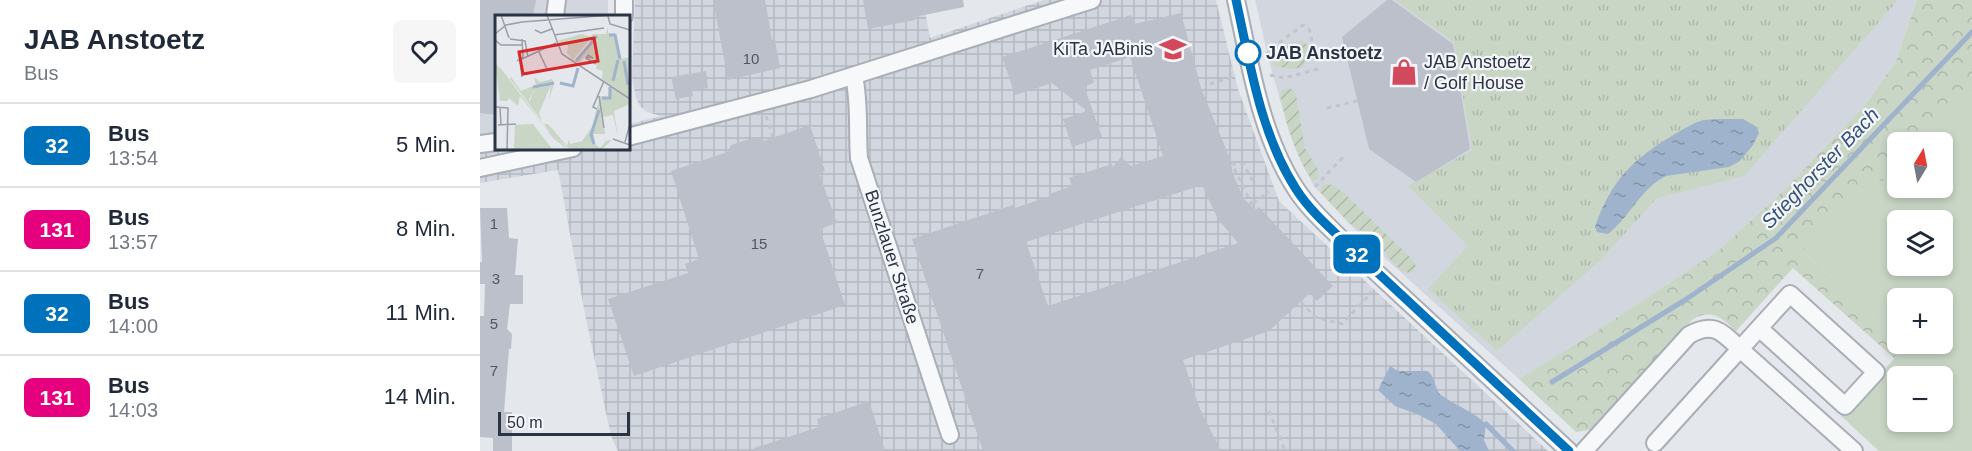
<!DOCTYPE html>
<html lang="de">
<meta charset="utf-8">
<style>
:root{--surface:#fff;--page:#f6f6f7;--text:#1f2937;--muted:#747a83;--line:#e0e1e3}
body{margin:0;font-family:Arial,sans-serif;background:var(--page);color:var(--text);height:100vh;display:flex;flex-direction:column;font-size:22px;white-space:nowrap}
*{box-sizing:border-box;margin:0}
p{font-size:20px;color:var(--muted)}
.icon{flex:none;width:33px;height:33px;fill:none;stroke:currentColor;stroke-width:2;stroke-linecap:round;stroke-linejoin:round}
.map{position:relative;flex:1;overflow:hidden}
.drawer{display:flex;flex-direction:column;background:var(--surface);width:480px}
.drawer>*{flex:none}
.badge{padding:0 12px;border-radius:9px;font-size:21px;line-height:39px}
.needle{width:39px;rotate:10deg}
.buttons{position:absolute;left:1407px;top:132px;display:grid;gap:12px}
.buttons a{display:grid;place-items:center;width:66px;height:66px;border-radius:9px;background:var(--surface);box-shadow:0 3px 9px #0003;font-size:30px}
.scale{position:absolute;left:18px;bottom:15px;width:132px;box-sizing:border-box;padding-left:6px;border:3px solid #2b3445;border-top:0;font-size:16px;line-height:21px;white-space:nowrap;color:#2b3445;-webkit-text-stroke:4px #f4f6f9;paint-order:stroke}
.map>.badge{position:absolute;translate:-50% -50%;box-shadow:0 0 0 3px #fff}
.round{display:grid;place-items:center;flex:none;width:63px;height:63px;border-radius:9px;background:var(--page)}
.headline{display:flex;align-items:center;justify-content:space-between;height:102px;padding:0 24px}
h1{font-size:28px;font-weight:600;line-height:45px}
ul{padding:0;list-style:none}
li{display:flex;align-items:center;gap:18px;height:84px;padding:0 24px;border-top:2px solid var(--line)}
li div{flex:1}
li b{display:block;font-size:22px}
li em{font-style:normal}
li .badge{min-width:66px;font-weight:700;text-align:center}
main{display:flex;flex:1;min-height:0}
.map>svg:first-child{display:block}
.built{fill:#d2d6de}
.industrial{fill:url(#industrial-grid)}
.grass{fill:url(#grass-tufts)}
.forest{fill:url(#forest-crowns)}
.garden{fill:url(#garden-furrows)}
.pitch{fill:#c9d6c5;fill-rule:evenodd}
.water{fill:url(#water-ripples)}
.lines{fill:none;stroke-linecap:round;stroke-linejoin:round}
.stream{stroke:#9fb4cc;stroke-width:5}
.building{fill:#bbc0ca;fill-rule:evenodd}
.minor-casing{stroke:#a9aeb7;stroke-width:20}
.path{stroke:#c2c5cb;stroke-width:3;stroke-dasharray:4.5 4.5;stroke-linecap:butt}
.minor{stroke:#f7f8fa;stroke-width:16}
.line-casing{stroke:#fff;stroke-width:14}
.line{stroke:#0072bc;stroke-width:9}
.stop-dot{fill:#fff;stroke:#0072bc;stroke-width:3}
.labels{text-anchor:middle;stroke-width:4.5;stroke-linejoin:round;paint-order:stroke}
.number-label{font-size:15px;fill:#4f5766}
.poi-label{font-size:18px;fill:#2b3445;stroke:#f4f6f9;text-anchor:end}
.stop-label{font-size:18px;font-weight:bold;fill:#2b3445;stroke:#f4f6f9;text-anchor:start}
.street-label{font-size:18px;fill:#2b3445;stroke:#f4f6f9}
.water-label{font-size:20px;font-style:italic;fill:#34527a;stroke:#f4f6f9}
.inset-river{fill:none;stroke:#9fb4cc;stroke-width:3}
.inset-road{fill:none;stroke:#9a9fa9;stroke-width:1.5}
.view{fill:#d62828;fill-opacity:0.15;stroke:#d62828;stroke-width:3}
.inset-edge{fill:none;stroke:#2b3445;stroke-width:3}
</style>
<main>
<section class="drawer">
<div class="headline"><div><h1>JAB Anstoetz</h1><p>Bus</p></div><a class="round"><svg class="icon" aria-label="heart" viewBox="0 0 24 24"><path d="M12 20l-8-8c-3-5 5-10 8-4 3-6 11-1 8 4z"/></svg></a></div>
<ul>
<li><span class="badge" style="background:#0072bc;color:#fff">32</span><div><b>Bus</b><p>13:54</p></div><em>5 Min.</em></li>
<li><span class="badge" style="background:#e6007e;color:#fff">131</span><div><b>Bus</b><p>13:57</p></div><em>8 Min.</em></li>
<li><span class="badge" style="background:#0072bc;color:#fff">32</span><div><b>Bus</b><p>14:00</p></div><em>11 Min.</em></li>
<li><span class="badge" style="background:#e6007e;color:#fff">131</span><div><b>Bus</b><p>14:03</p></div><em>14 Min.</em></li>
</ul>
</section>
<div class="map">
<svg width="1492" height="451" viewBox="0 0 1492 451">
<defs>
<pattern id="industrial-grid" width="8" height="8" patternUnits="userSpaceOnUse" patternTransform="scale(1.5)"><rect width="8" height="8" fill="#d2d6de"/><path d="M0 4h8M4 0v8" fill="none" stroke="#b4b8c0"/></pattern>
<pattern id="grass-tufts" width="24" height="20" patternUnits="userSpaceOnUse" patternTransform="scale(1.5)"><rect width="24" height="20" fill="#c9d6c5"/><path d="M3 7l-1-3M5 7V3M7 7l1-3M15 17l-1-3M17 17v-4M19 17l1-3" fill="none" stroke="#adb8ab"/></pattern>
<pattern id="forest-crowns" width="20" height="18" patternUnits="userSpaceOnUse" patternTransform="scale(1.5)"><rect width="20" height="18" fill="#c9d6c5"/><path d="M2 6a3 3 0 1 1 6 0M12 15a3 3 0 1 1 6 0" fill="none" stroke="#adb8ab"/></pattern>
<pattern id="garden-furrows" width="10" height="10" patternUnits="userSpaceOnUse" patternTransform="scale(1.5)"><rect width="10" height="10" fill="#c9d6c5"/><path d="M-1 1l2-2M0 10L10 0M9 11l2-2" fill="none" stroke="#adb8ab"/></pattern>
<pattern id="water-ripples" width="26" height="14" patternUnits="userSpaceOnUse" patternTransform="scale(1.5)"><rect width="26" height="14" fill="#9fb4cc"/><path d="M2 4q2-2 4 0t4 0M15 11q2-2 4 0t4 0" fill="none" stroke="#8293a7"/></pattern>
</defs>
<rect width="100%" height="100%" fill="#e4e7ec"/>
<path class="built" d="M 0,0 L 128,0 L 128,16 L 16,16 L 16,148 L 30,149 L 0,154 Z
M 775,0 L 1437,0 L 1416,61 L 1386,104 L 1307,187 L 1239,250 L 1118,330 L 1039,379 L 885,240 L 834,186 L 822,164 L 809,131 L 790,65 Z"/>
<path class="industrial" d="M 155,0 L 443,0 L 450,38 L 564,0 L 736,0 L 758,89 L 799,201 L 1068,451 L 138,451 L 131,436 L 106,319 L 78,170 L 0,183 L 0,154 L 30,148 L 148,148 L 149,124 L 181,116 L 167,112 L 160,106 L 156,98 L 152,76 Z"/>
<path class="grass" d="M 915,0 L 1418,0 L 1264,176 L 1177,198 L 1121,260 L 1017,351 L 948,289 L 988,246 L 928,186 L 992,150 L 974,42 Z"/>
<path class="forest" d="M 1437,0 L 1492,0 L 1492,94 L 1488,91 L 1439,142 L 1418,142 L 1417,166 L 1403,181 L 1322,251 L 1417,336 L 1418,344 L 1427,345 L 1414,358 L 1313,268 L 1256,331 C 1242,318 1231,308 1212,320 L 1116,425 L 1109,430 L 1096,432 L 1039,379 L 1118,330 L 1239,250 L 1307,187 L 1386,104 L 1416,61 Z"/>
<path class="garden" d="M 818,41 L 824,42 L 829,47 L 823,67 L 812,69 L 794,66 C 796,55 807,43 818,41 Z
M 808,88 L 813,90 L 816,95 L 825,148 L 838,170 L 839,178 L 836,180 L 832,180 C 815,155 806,124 800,95 L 802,90 Z
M 845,184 L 853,185 L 865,194 L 932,259 L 936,266 L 934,271 L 930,273 L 922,271 L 914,264 L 893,238 L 869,223 L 841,193 L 841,186 Z"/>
<path class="pitch" d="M 1488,90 L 1492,94 L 1492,451 L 1399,451 L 1361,416 L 1427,345 L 1425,344 L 1462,344 L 1462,298 L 1418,298 L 1417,336 L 1322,251 L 1386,179 L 1403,181 L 1417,166 L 1418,188 L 1462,188 L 1462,142 L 1439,142 ZM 1418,220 L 1462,220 L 1462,266 L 1418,266 ZM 1418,376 L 1462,376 L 1462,422 L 1418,422 Z"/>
<path class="water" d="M 1248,119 L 1263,119 L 1277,127 L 1279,133 L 1273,145 L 1260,161 L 1249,167 L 1186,176 C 1161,188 1150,217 1128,234 L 1117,232 L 1115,227 C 1131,180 1153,159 1195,134 C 1204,129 1214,122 1224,120 C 1232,119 1240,119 1248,119 Z
M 910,366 L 918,371 L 947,371 C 956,376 954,389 961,395 C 976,406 993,411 1006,424 L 1004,440 L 1009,451 L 980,451 L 956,424 L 937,414 L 915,406 L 898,390 Z"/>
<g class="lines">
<path class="stream" d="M 1072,382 L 1205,300 L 1296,238 L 1492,32
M 1006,424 L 1033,451"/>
</g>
<path class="building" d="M 0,0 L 56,0 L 53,16 L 16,16 L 16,115 L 0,113 Z
M 233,0 L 285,0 L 292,40 L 295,40 L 300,68 L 248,80 Z
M 383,0 L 483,0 L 484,7 L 434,17 L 435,20 L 388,29 Z
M 907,0 L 912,0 L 973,44 L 990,149 L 936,182 L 889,149 L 862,37 Z
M 701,13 L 721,88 L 750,159 L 753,174 L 764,199 L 776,210 L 779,207 L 853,286 L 837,301 L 830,293 L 789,331 L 703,360 L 720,409 L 741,451 L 503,451 L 432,239 L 533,205 L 535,208 L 570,196 L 569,194 L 592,186 L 589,178 L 632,164 L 633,167 L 641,157 L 651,166 L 683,156 L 650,57 L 610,70 L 614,83 L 604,86 L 622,137 L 592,147 L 583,119 L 607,111 L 572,83 L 535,95 L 522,57 L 651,15 L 654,24 ZM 722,185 L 738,219 L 758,243 L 568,306 L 546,242 Z
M 226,71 L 228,88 L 212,91 L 213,96 L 196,99 L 191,77 Z
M 330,125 L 345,171 L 339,173 L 357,223 L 340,229 L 365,305 L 154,376 L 128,299 L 208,273 L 205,264 L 219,259 L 191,171 L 248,152 L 251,145 L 276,137 L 283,141 Z
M 0,208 L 27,208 L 29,238 L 38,239 L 35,275 L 43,275 L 43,304 L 30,304 L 27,329 L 32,334 L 31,349 L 29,349 L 24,412 L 32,412 L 32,451 L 13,451 L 13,438 L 0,437 L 0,316 L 4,316 L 5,284 L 0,284 L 0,262 L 2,262 Z
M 389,401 L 405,451 L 275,451 L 274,448 L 339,427 L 337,419 Z"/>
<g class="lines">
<defs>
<path id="minor" d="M 756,0 C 770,63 780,134 816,189 C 830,211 851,228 869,247 L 1089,451
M 75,16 L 77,0
M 144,16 L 144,0
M 374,76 C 380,104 377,131 379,158 L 470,435
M 148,137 L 331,89 L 612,0
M 0,144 L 16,142
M 0,168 L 93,148
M 1279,328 L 1365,406 L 1396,372 L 1310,294 L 1260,349 L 1374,451
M 1104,451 L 1209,335 C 1234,321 1242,332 1260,349 L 1175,443"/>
</defs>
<use href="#minor" class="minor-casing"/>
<path class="path" d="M 786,55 L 791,49 L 823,25 L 829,29 L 834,49
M 790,75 L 804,78 L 838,69
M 730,84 L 756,76
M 847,108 L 877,101
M 286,116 L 293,137
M 773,181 L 763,164 L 752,164 L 775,211
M 835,187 L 863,157
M 773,203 L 789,192
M 821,302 L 835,317 L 862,324 L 892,292
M 789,411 L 805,451"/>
<use href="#minor" class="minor"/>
</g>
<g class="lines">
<defs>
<path id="line" d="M 756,0 C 770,63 780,133 816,189 C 830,211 850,228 869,246 L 1089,451"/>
</defs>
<use href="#line" class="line-casing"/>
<use href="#line" class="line"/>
</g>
<defs>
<symbol id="school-bare" viewBox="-9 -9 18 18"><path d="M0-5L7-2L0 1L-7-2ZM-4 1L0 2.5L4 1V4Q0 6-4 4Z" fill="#d1495b" stroke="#f4f6f9" stroke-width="2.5" paint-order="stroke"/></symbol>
<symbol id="shop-bare" viewBox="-9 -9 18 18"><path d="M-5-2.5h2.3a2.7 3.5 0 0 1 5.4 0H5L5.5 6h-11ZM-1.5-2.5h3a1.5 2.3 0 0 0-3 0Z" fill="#d1495b" stroke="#f4f6f9" stroke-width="2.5" paint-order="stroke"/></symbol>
</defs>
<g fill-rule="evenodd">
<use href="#school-bare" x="674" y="30" width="38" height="38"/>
<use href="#shop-bare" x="905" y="53" width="38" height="38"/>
</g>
<circle class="stop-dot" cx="768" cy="53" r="12"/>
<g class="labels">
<g class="number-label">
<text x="271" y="64">10</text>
<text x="14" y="229">1</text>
<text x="279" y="249">15</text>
<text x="500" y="279">7</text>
<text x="16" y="284">3</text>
<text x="14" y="329">5</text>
<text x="14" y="376">7</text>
</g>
<g class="poi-label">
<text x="673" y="55">KiTa JABinis</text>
<text x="944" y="68" text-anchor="start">JAB Anstoetz<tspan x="944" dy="21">/ Golf House</tspan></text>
</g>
<g class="stop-label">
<text x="786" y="59">JAB Anstoetz</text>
</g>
<g class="street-label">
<text transform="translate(412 257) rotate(72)" y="6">Bunzlauer Straße</text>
</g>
<g class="water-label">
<text transform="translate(1340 168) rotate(-46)" y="7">Stieghorster Bach</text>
</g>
</g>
<g transform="translate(15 15)">
<rect width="135" height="135" fill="#e4e7ec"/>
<path d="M 86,19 L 97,22 L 78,45 L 72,38 L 73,30 L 62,26 ZM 0,48 L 7,55 L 54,117 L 25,81 L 23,91 L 14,83 L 13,86 L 5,86 ZM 16,62 L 34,88 L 40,74 L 56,70 L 44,98 L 47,106 L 15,64 Z" fill="#c9d6c5"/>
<path d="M 113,12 L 113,18 L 121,19 L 126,44 L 135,42 L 135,83 L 107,64 L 110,31 L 100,28 L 98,42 L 93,39 L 84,48 L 80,46 L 95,30 L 97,19 L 111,19 ZM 39,62 L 45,67 L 57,64 L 59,69 L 54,85 L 56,70 L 40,74 L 34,85 L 36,91 L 25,76 L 41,70 ZM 114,71 L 135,85 L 133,90 L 119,96 L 123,123 L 118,100 L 108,102 L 110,119 L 99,119 L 100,129 L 105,133 L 111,126 L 117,125 L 106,135 L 76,135 L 60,122 L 74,135 L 73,135 L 58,123 L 50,113 L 55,118 L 49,109 L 53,109 L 72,131 L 74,124 L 75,129 L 87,126 L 97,112 L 105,81 L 113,82 Z" fill="#c9d6c5"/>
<path d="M 38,109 L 58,135 L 19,135 L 20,110 Z" fill="#c9d6c5"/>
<path d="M 100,28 L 110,31 L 108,56 L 101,54 L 102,49 L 96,45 L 99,41 L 93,38 Z" fill="#c9d6c5"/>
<path class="inset-river" d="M 114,20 L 120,20 L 125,44M 81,46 L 102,21M 129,46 L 133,70M 118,66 L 123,45M 65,68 L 78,71 L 83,53M 38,72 L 59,68M 107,83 L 115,83 L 115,72M 99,129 L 96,120 L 104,95"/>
<path class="inset-road" d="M 6,0 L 14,23M 52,0 L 67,39 L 135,84M 113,1 L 115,9 L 135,15M 40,15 L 46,18 L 57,14M 0,19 L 11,10 L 27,7 L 116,0M 59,20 L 109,13M 15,24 L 30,26 L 33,42M 0,25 L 6,30 L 28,30M 44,37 L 52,54M 91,42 L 98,43 L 93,40 L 91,43 L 101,49M 22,46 L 28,42 L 27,24M 27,62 L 25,45 L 61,28M 104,81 L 109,113M 0,92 L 13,93 L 12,135M 5,92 L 6,110M 102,94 L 98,92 L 109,66M 3,110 L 21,109M 118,124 L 135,130M 130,127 L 135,109"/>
<path class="view" d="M 99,23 L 103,46 L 28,59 L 24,37 Z"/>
<rect width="135" height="135" class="inset-edge"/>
</g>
</svg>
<div class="buttons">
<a><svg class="needle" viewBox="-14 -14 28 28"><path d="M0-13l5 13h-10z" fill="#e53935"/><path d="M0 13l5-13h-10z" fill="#747a83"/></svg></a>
<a><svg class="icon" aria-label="layers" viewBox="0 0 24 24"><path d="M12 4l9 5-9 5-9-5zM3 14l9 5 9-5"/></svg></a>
<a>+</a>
<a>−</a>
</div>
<div class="scale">50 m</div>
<b class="badge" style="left:877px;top:254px;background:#0072bc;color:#fff">32</b>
</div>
</main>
